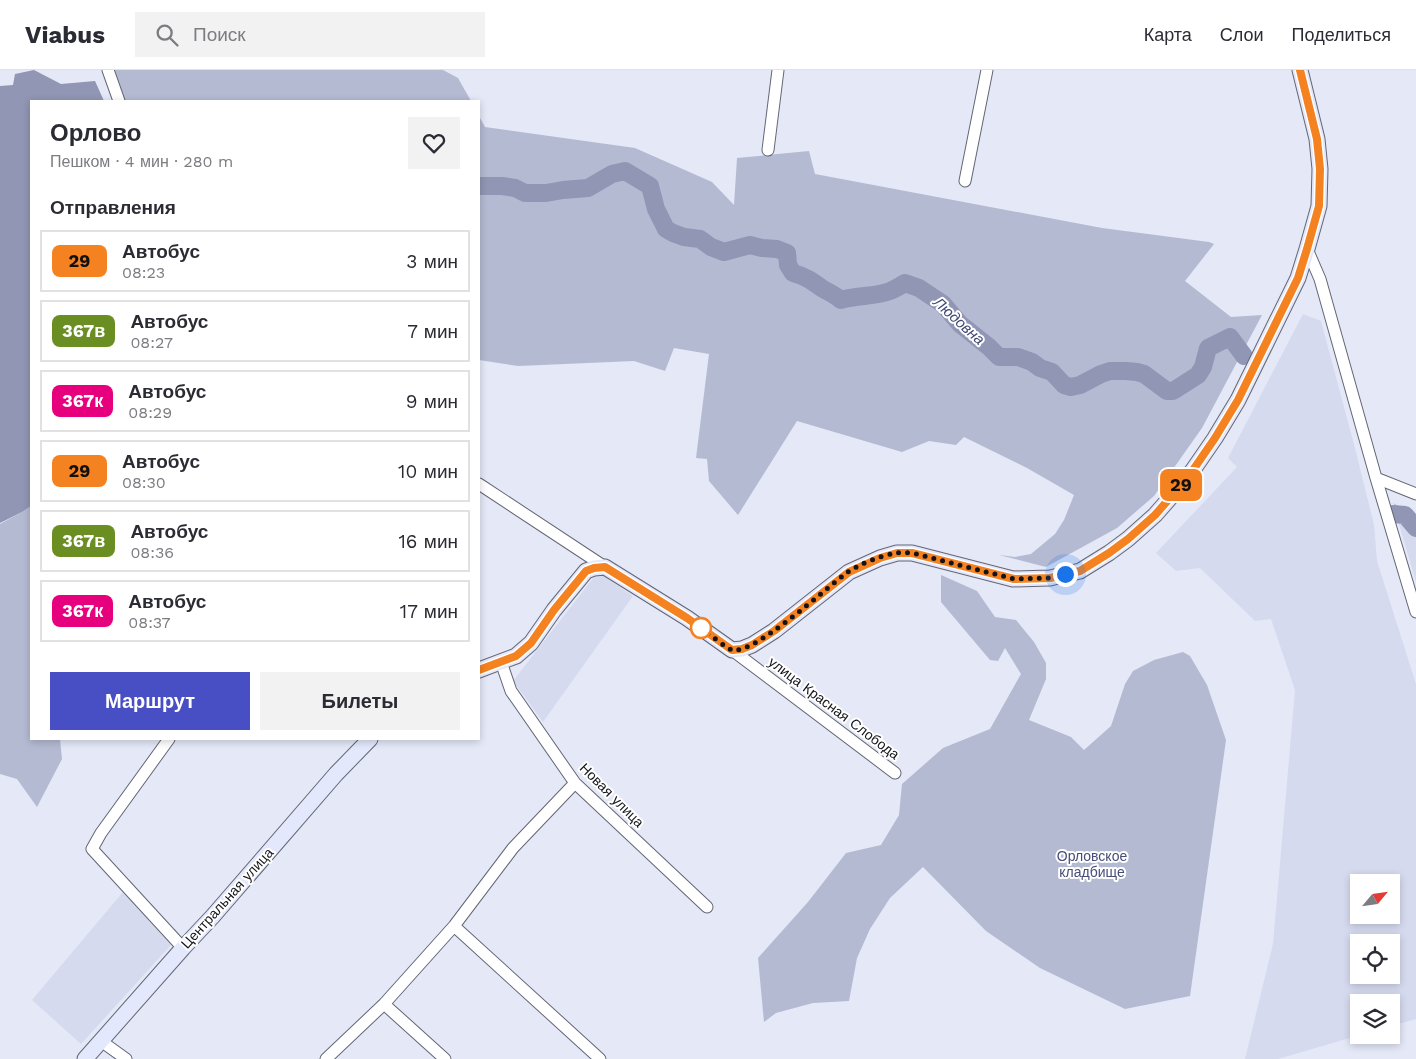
<!DOCTYPE html>
<html lang="ru">
<meta charset="utf-8">
<style>
:root{--surface:#fff;--page:#f2f2f3;--text:#2b2b33;--muted:#7c7c81;--line:#e1e1e2;--accent:#484ec4}
body{margin:0;font-family:"Work Sans",sans-serif;background:var(--page);color:var(--text);height:100vh;display:flex;flex-direction:column;font-size:19px;white-space:nowrap}
*{box-sizing:border-box;margin:0}
p{font-size:16px;color:var(--muted)}
.icon{flex:none;width:28px;height:28px;fill:none;stroke:currentColor;stroke-width:2;stroke-linecap:round;stroke-linejoin:round}
.map{position:relative;flex:1;overflow:hidden}
.side{position:absolute;left:30px;top:30px;width:450px;height:640px;display:flex;flex-direction:column;background:var(--surface);border-radius:0px;box-shadow:0 2px 8px #0003}
.side>*{flex:none}
.badge{padding:0 10px;border-radius:8px;font-size:18px;line-height:32px}
.needle{width:32px;rotate:61deg}
.controls{position:absolute;left:1350px;top:804px;display:grid;gap:10px}
.controls a{display:grid;place-items:center;width:50px;height:50px;border-radius:0px;background:var(--surface);box-shadow:0 2px 8px #0003;font-size:25px}
.you{position:absolute;width:25px;height:25px;margin:-12px;border:4px solid #fff;border-radius:50%;background:#1a73e8;box-shadow:0 0 0 8px #1a73e833}
.map>.badge{position:absolute;translate:-50% -50%;box-shadow:0 0 0 2px #fff}
h2{padding:0 20px;font-size:19px;line-height:45px}
.round{display:grid;place-items:center;flex:none;width:52px;height:52px;border-radius:0px;background:var(--page)}
.headline{display:flex;align-items:center;justify-content:space-between;height:85px;padding:0 20px}
h1{font-size:24px;font-weight:800;line-height:38px}
.cta{display:flex;gap:10px;margin-top:auto;padding:10px 20px}
.cta a{flex:1;height:58px;border-radius:0px;background:var(--accent);color:#fff;font-size:20px;font-weight:800;line-height:58px;text-align:center}
.cta a+a{background:var(--page);color:var(--text)}
ul{padding:0;list-style:none}
li{display:flex;align-items:center;gap:15px;height:62px;margin:0 10px 8px;padding:0 10px;border:2px solid var(--line);border-radius:0px}
li div{flex:1}
li b{display:block;font-size:19px}
li em{font-style:normal}
li .badge{min-width:55px;font-weight:700;text-align:center}
header{display:flex;align-items:center;gap:30px;box-sizing:border-box;height:70px;padding:0 25px;background:var(--surface);border-bottom:1px solid var(--line)}
header strong{font-size:24px}
nav{display:flex;gap:28px;margin-inline-start:auto;font-size:18px}
.search{width:350px;height:45px;background:var(--page);display:flex;align-items:center;gap:12px;box-sizing:border-box;padding:0 18px;border-radius:0px;color:var(--muted);font-size:19px}
.map>svg:first-child{display:block}
.built{fill:#d5daef;fill-rule:evenodd}
.green{fill:#b4bad2}
.water{fill:#9096b3}
.lines{fill:none;stroke-linecap:round;stroke-linejoin:round}
.river{stroke:#9096b3;stroke-width:18}
.minor-casing{stroke:#636673;stroke-width:13}
.secondary-casing{stroke:#636673;stroke-width:17}
.minor{stroke:#fff;stroke-width:11}
.secondary{stroke:#e4e8fd;stroke-width:15}
.line-casing{stroke:#fff;stroke-width:11}
.line{stroke:#f58220;stroke-width:8}
.walk{stroke:#131419;stroke-width:5;stroke-dasharray:0 9}
.stop-dot{fill:#fff;stroke:#f58220;stroke-width:2.5}
.labels{text-anchor:middle;stroke-width:4;stroke-linejoin:round;paint-order:stroke}
.street-label{font-size:14px;fill:#131419;stroke:#fff}
.park-label{font-size:14px;fill:#464d79;stroke:#fff}
.water-label{font-size:15px;font-style:italic;fill:#404873;stroke:#fff}
</style>
<header>
<strong>Viabus</strong>
<div class="search"><svg class="icon" aria-label="search" viewBox="0 0 24 24"><circle cx="10" cy="10" r="6"/><path d="M15 15l6 6"/></svg>Поиск</div>
<nav><a>Карта</a><a>Слои</a><a>Поделиться</a></nav>
</header>
<div class="map">
<svg width="1416" height="989" viewBox="0 0 1416 989">
<rect width="100%" height="100%" fill="#e4e8f7"/>
<path class="built" d="M 1303,244 L 1321,251 L 1356,382 L 1374,455 L 1377,491 L 1416,614 L 1416,949 L 1391,956 L 1391,932 L 1359,932 L 1359,965 L 1360,965 L 1278,989 L 1245,989 L 1273,874 L 1295,620 L 1271,549 L 1255,551 L 1200,498 L 1176,501 L 1156,483 L 1237,397 L 1228,388 ZM 1391,812 L 1391,845 L 1359,845 L 1359,812 ZM 1359,872 L 1391,872 L 1391,905 L 1359,905 Z
M 1406,449 L 1416,461 L 1416,512 L 1398,451 Z
M 598,502 L 633,526 L 543,652 L 513,611 Z
M 123,822 L 171,875 L 81,974 L 32,930 Z"/>
<path class="green" d="M 113,0 L 443,0 L 458,8 L 471,31 L 124,31 Z
M 479,46 L 485,57 L 635,78 L 712,112 L 734,135 L 737,88 L 809,81 L 815,104 L 1102,158 L 1209,172 L 1214,174 L 1185,211 L 1231,247 L 1262,245 L 1202,358 L 1154,426 L 1117,458 L 1046,497 L 999,485 L 1015,487 L 1031,484 L 1055,464 L 1064,450 L 1074,425 L 1027,398 L 964,367 L 956,375 L 929,371 L 902,382 L 797,351 L 738,445 L 709,411 L 707,389 L 696,388 L 709,284 L 674,278 L 665,301 L 634,291 L 518,296 L 479,290 Z
M 1393,433 L 1416,446 L 1416,461 Z
M 31,436 L 31,669 L 60,669 L 62,689 L 37,737 L 17,709 L 0,704 L 0,454 L 22,442 Z
M 941,505 L 977,521 L 995,547 L 1016,550 L 1034,572 L 1046,593 L 1046,609 L 1029,650 L 1071,667 L 1084,680 L 1111,656 L 1125,614 L 1133,601 L 1154,590 L 1183,582 L 1190,586 L 1207,615 L 1226,670 L 1190,926 L 1125,939 L 1040,898 L 986,861 L 923,797 L 890,828 L 870,859 L 857,888 L 849,931 L 813,933 L 776,943 L 764,952 L 758,888 L 808,832 L 846,783 L 881,775 L 899,745 L 902,714 L 943,678 L 990,659 L 1021,604 L 1005,578 L 998,591 L 990,590 L 941,532 Z"/>
<path class="water" d="M 34,0 L 61,14 L 95,11 L 104,31 L 31,31 L 31,436 L 22,442 L 0,453 L 0,16 L 13,15 L 15,4 Z"/>
<g class="lines">
<path class="river" d="M 479,116 L 502,116 L 515,118 L 525,123 L 546,123 L 563,120 L 588,118 L 612,104 L 625,101 L 650,116 L 656,139 L 666,159 L 673,163 L 684,167 L 700,169 L 711,177 L 724,182 L 750,175 L 762,178 L 777,179 L 787,183 L 788,195 L 793,203 C 805,206 813,212 823,219 C 829,222 835,225 841,230 C 857,225 875,227 890,221 C 895,219 900,216 905,213 L 919,218 L 943,234 L 960,254 L 989,277 L 999,287 L 1018,287 L 1032,292 L 1040,298 L 1052,302 L 1064,315 L 1071,317 L 1080,315 L 1101,304 L 1110,301 L 1126,301 L 1137,302 L 1144,304 L 1167,321 L 1173,321 L 1198,305 L 1203,297 L 1208,278 L 1230,267 L 1244,286
M 1393,444 L 1405,445 L 1416,458"/>
<defs>
<path id="minor" d="M 108,0 L 119,31
M 768,80 L 778,0
M 965,111 L 987,0
M 1307,179 L 1320,209 L 1376,408 L 1416,542
M 1376,408 L 1416,424
M 479,414 L 605,497
M 732,580 L 895,703
M 501,592 L 511,621 L 575,713 L 707,837
M 169,669 L 101,763 L 92,779 L 183,878
M 454,856 L 600,989
M 384,934 L 445,989
M 101,971 L 126,989
M 326,989 L 384,934 L 454,856 L 513,778 L 575,713"/>
<path id="secondary" d="M 479,600 L 516,586 L 531,573 L 554,540 L 586,501 L 594,498 L 605,497 L 687,548 L 732,580 L 742,579 L 752,575 L 774,561 L 849,502 L 880,488 L 897,483 L 912,483 L 1013,509 L 1050,508 L 1080,501 L 1109,483 L 1128,469 L 1155,445 L 1176,421 L 1193,400 L 1215,368 L 1238,330 L 1298,208 L 1307,179 L 1319,136 L 1320,99 L 1317,69 L 1300,0
M 85,989 L 183,878 L 213,846 L 336,704 L 370,669"/>
</defs>
<use href="#minor" class="minor-casing"/>
<use href="#secondary" class="secondary-casing"/>
<use href="#minor" class="minor"/>
<use href="#secondary" class="secondary"/>
</g>
<g class="lines">
<defs>
<path id="line" d="M 479,600 L 516,586 L 531,573 L 554,540 L 586,501 L 594,498 L 605,497 L 687,548 L 732,580 L 742,579 L 752,575 L 774,561 L 849,502 L 880,488 L 897,483 L 912,483 L 1014,509 L 1050,508 L 1080,501 L 1109,483 L 1128,469 L 1155,445 L 1176,421 L 1193,400 L 1215,368 L 1238,330 L 1298,208 L 1307,179 L 1319,136 L 1320,99 L 1317,69 L 1300,0"/>
</defs>
<use href="#line" class="line-casing"/>
<use href="#line" class="line"/>
<path class="walk" d="M 701,558 C 707,562 726,578 732,580 C 754,585 827,517 848,502 C 860,494 882,485 897,483 C 902,482 907,483 912,483 L 1014,509 L 1050,508 L 1065,504"/>
</g>
<circle class="stop-dot" cx="701" cy="558" r="10"/>
<g class="labels">
<g class="street-label">
<text transform="translate(834 638) rotate(37)" y="5">улица Красная Слобода</text>
<text transform="translate(612 725) rotate(45)" y="5">Новая улица</text>
<text transform="translate(227 828) rotate(-48)" y="5">Центральная улица</text>
</g>
<g class="park-label">
<text x="1092" y="791">Орловское<tspan x="1092" dy="16">кладбище</tspan></text>
</g>
<g class="water-label">
<text transform="translate(959 251) rotate(42)" y="5">Людовна</text>
</g>
</g>
</svg>
<div class="controls">
<a><svg class="needle" viewBox="-14 -14 28 28"><path d="M0-13l5 13h-10z" fill="#e53935"/><path d="M0 13l5-13h-10z" fill="#7c7c81"/></svg></a>
<a><svg class="icon" aria-label="locate" viewBox="0 0 24 24"><circle cx="12" cy="12" r="6"/><path d="M12 2v4M12 18v4M2 12h4M18 12h4"/></svg></a>
<a><svg class="icon" aria-label="layers" viewBox="0 0 24 24"><path d="M12 4l9 5-9 5-9-5zM3 14l9 5 9-5"/></svg></a>
</div>
<div class="you" style="left:1065px;top:504px"></div>
<b class="badge" style="left:1181px;top:415px;background:#f58220;color:#111">29</b>
<section class="side">
<div class="headline"><div><h1>Орлово</h1><p>Пешком · 4 мин · 280 m</p></div><a class="round"><svg class="icon" aria-label="heart" viewBox="0 0 24 24"><path d="M12 20l-8-8c-3-5 5-10 8-4 3-6 11-1 8 4z"/></svg></a></div>
<h2>Отправления</h2>
<ul>
<li><span class="badge" style="background:#f58220;color:#111">29</span><div><b>Автобус</b><p>08:23</p></div><em>3 мин</em></li>
<li><span class="badge" style="background:#6b8e23;color:#fff">367в</span><div><b>Автобус</b><p>08:27</p></div><em>7 мин</em></li>
<li><span class="badge" style="background:#e6007e;color:#fff">367к</span><div><b>Автобус</b><p>08:29</p></div><em>9 мин</em></li>
<li><span class="badge" style="background:#f58220;color:#111">29</span><div><b>Автобус</b><p>08:30</p></div><em>10 мин</em></li>
<li><span class="badge" style="background:#6b8e23;color:#fff">367в</span><div><b>Автобус</b><p>08:36</p></div><em>16 мин</em></li>
<li><span class="badge" style="background:#e6007e;color:#fff">367к</span><div><b>Автобус</b><p>08:37</p></div><em>17 мин</em></li>
</ul>
<div class="cta"><a>Маршрут</a><a>Билеты</a></div>
</section>
</div>
